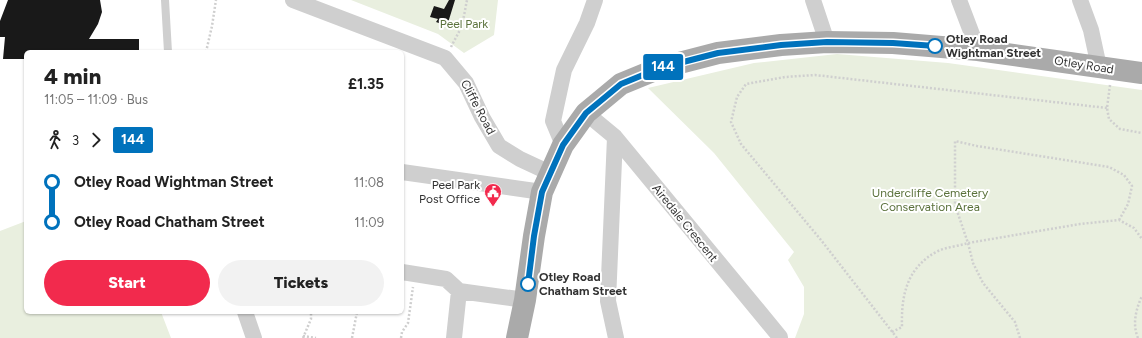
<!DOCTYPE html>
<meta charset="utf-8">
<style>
:root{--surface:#fff;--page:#f2f2f2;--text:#222;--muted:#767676;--accent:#f22a4d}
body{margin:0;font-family:Figtree,sans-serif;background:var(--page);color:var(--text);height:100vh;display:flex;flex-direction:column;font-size:15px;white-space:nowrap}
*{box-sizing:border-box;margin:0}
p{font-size:13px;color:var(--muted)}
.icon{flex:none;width:22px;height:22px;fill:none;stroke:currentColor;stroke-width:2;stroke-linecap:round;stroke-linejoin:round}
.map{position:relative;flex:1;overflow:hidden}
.details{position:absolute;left:24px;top:50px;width:380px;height:264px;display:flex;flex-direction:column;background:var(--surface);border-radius:6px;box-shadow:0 1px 3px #0004}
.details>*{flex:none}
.badge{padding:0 8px;border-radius:3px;font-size:14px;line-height:26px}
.map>.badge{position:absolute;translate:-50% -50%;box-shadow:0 0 0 2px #fff}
.legs{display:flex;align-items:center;gap:6px;height:44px;padding:0 20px;font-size:13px}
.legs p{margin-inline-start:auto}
.headline{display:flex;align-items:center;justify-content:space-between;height:68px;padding:0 20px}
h1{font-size:22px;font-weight:800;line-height:30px}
.primary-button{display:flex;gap:8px;margin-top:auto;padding:8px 20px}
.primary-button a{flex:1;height:46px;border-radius:24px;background:var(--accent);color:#fff;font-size:16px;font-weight:800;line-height:46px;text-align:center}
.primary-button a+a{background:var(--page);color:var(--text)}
ul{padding:0 20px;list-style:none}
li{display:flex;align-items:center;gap:14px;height:40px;font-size:15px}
li i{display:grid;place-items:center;width:6px;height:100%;margin:0 5px;background:currentColor}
li i::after{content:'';width:10px;height:10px;margin:-5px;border:3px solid;border-radius:50%;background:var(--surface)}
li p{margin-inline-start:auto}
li:first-child i{background:linear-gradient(#0000 50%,currentColor 0)}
li:last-child i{background:linear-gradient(currentColor 50%,#0000 0)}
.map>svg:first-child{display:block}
.green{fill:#e9efdf}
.building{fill:#191919}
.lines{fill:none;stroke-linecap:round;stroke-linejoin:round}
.path{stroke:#cfcfcf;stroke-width:2.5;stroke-dasharray:2 2;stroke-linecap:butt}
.lane{stroke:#cfcfcf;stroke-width:8}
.street{stroke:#cfcfcf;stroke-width:16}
.primary{stroke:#aaa;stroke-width:22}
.line-1-casing{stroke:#fff;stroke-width:9}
.line-1{stroke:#0072bc;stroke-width:6}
.stop-1-dot{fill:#fff;stroke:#0072bc;stroke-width:2}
.labels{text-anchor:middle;stroke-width:4;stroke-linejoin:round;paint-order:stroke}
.park-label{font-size:12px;fill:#5a713b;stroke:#fff}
.stop-label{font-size:12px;font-weight:bold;fill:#323232;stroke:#fff;text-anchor:start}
.street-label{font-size:12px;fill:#323232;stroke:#fff}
.poi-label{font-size:12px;fill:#323232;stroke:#fff;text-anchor:end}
</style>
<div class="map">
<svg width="1142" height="338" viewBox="0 0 1142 338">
<rect width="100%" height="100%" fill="#fff"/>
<path class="green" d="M 351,0 L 498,0 L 494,35 L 464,53 L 438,34 Z
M 837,54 L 948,63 L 1142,90 L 1142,338 L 795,338 L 804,314 L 804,287 L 788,260 L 794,252 L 714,153 L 648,88 L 754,63 Z
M 26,221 L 26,312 L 161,312 L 171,338 L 0,338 L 0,231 Z"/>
<path class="building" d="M 8,0 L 100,0 L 102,12 L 98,24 L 89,39 L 139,39 L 139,52 L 26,52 L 26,59 L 3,59 L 5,37 L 0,37 L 0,21 Z
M 449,0 L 455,0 L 447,26 L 436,22 L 438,19 L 430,17 L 434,6 L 444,9 Z"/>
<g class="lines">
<path class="path" d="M 451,47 L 462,26 L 467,0
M 206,52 L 212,26 L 216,0
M 1110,85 L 1107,108 L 1109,119 L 1120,129 L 1142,133
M 1119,220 L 1128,204 L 1132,186 L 1124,175 L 1109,167 L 977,146 L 955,141 L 955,205 L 968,243 L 1080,224 L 1119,220 L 1134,228 L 1142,239
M 892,332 L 902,327 C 901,295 907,267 938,251 C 947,247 959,246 968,243 L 973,263 L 983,283 L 1015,322 L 1020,338
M 303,336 L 316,338
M 303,338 L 311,319 L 311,312
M 352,338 L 357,312
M 401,338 L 402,332 L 408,323 L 413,287
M 897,338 L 821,240 L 741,144 L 731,122 L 737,97 L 746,84 L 785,77 L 815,75 L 1107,108
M 1138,338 C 1132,324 1136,309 1142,296"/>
<path class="lane" d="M 165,0 L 168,52"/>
<path class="street" d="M 293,0 L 445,58 L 466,83 L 482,117 L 499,146 L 520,159 L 550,173
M 813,0 L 827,42
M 959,0 L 978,50
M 1080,0 L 1091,30 L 1099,67
M 586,113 L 615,137 L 780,337
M 615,137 L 608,301 L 616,338
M 563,145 L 553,121 L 564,70 L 587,23 L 595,0
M 402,172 L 542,192
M 402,272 L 446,279 L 459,291 L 525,300
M 245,312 L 254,338
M 454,338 L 459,291"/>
<path class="primary" d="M 517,338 L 525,300 L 534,236 L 542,192 L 563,145 L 586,113 L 621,84 L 660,68 L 718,53 L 781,45 L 827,42 L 893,43 L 978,50 L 1142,73"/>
</g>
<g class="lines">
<defs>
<path id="line-1" d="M 528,284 L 534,236 L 542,192 L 563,145 L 586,113 L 621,84 L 660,68 L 718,53 L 781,45 L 827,42 L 893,43 L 935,46"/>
</defs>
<use href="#line-1" class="line-1-casing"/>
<use href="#line-1" class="line-1"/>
</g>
<defs>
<symbol id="civic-pin" viewBox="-11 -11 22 30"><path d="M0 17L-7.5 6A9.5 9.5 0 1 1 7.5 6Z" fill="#f22a4d" stroke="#fff"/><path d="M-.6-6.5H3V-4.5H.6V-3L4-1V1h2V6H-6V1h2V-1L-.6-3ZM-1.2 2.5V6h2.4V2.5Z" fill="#fff"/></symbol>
</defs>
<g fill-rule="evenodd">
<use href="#civic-pin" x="483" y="182" width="20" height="27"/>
</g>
<g class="stop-1-dot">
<circle cx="935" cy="46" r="7"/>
<circle cx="528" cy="284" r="7"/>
</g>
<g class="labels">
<g class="park-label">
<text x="464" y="28">Peel Park</text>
<text x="930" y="197">Undercliffe Cemetery<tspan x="930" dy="14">Conservation Area</tspan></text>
</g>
<g class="stop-label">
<text x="946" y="43">Otley Road<tspan x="946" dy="14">Wightman Street</tspan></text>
<text x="539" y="281">Otley Road<tspan x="539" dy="14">Chatham Street</tspan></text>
</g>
<g class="street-label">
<text transform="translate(1084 65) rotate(9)" y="4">Otley Road</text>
<text transform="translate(478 107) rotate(62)" y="4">Cliffe Road</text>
<text transform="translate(685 223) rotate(51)" y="4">Airedale Crescent</text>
</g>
<g class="poi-label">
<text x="480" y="189">Peel Park<tspan x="480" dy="14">Post Office</tspan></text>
</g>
</g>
</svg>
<b class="badge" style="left:663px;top:67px;background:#0072bc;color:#fff">144</b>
<section class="details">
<div class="headline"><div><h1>4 min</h1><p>11:05 – 11:09 · Bus</p></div><b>£1.35</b></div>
<div class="legs"><svg class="icon" aria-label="walk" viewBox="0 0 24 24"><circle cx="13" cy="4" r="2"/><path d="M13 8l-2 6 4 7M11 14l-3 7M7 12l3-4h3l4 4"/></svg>3<svg class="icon" aria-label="forward" viewBox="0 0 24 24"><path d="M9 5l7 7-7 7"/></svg><b class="badge" style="background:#0072bc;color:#fff">144</b></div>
<ul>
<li><i style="color:#0072bc"></i><b>Otley Road Wightman Street</b><p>11:08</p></li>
<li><i style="color:#0072bc"></i><b>Otley Road Chatham Street</b><p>11:09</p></li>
</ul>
<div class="primary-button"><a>Start</a><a>Tickets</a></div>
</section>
</div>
